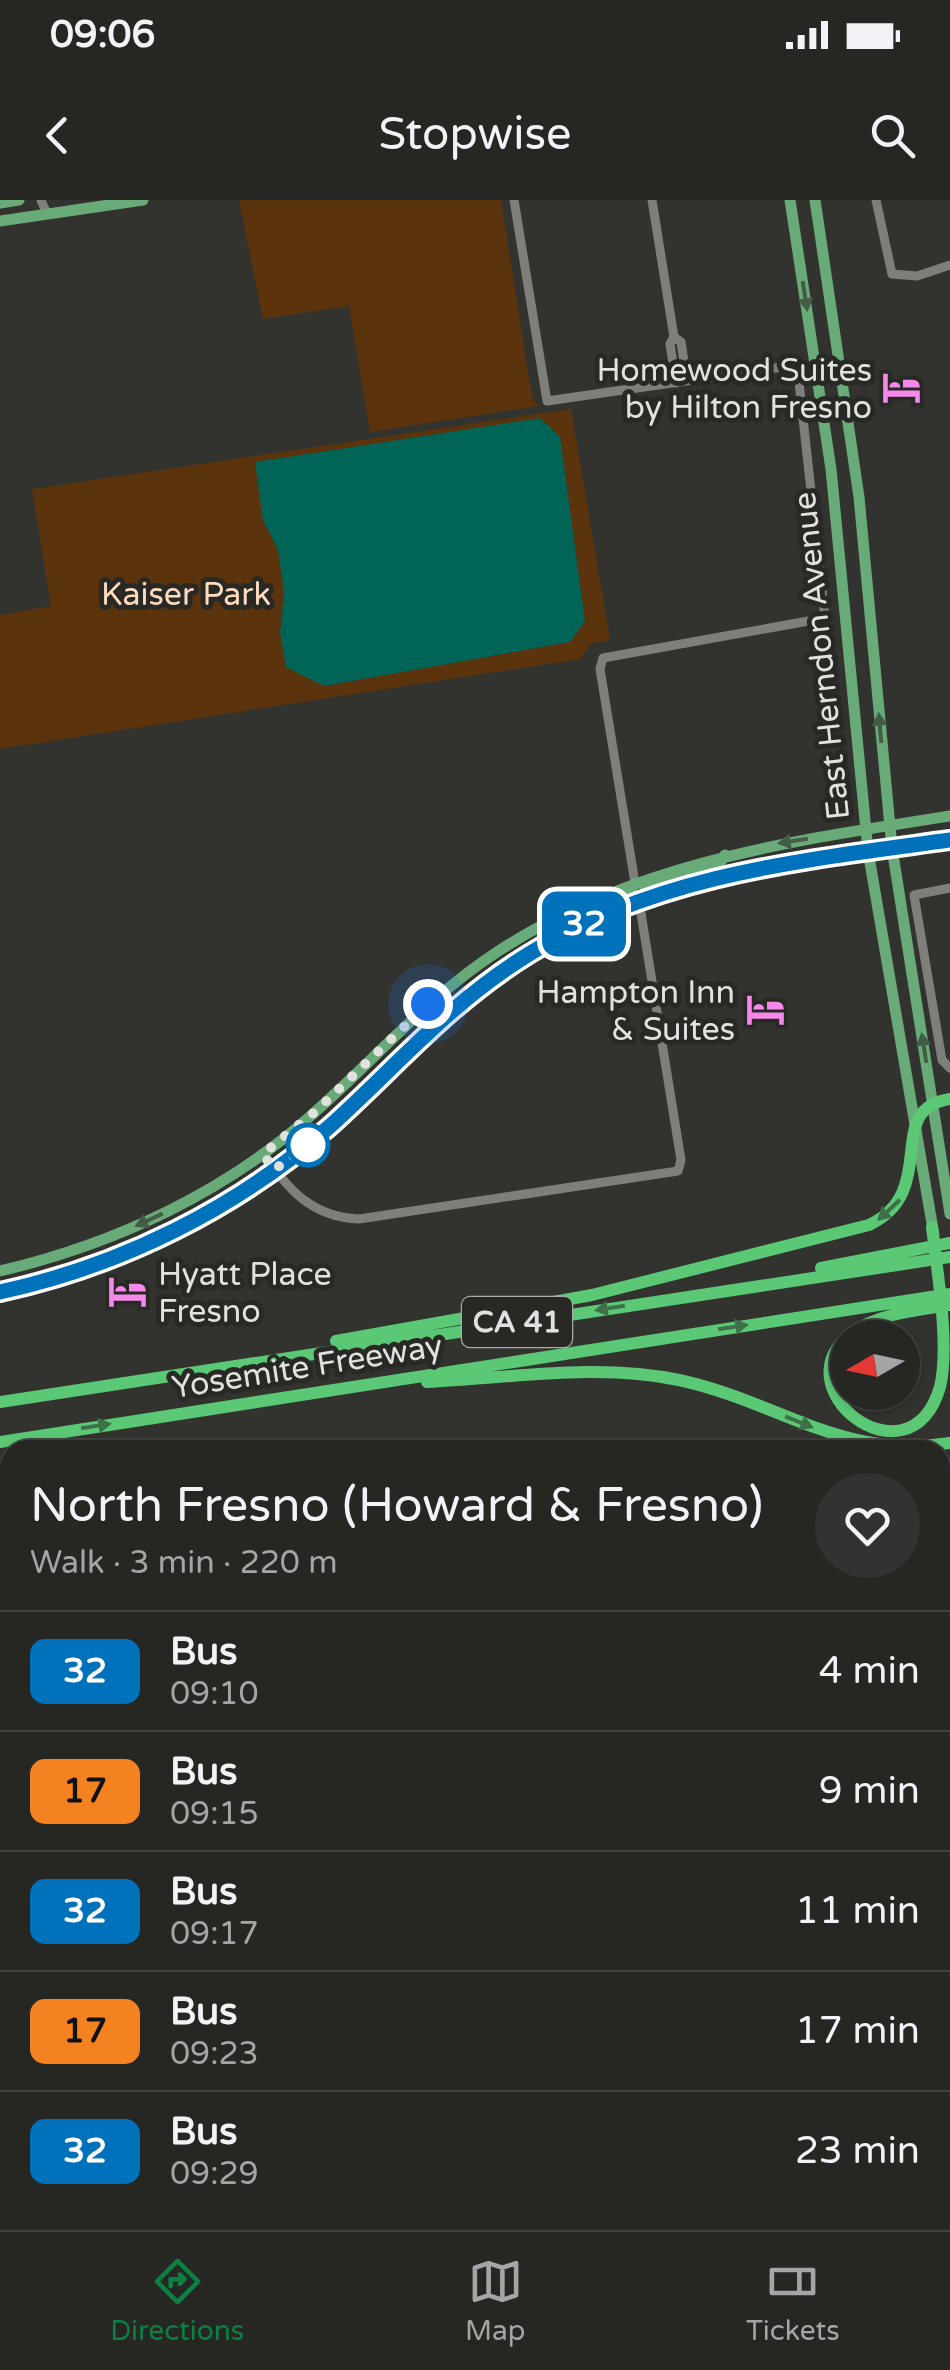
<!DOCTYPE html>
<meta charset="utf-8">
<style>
:root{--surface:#262623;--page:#323230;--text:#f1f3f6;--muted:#a4a5a6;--line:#424341;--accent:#0b8043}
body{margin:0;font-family:"Varela Round",sans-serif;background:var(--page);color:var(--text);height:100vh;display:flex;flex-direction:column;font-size:38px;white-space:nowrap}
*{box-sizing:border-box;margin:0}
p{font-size:32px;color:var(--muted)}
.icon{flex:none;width:55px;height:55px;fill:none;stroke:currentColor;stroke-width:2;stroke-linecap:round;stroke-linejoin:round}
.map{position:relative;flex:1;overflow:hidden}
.drawer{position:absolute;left:0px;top:1240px;width:950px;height:790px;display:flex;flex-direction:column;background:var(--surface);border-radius:30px 30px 0 0;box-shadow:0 2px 8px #0004,0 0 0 2px var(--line)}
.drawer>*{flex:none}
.badge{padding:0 20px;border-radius:15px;font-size:35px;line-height:65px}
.needle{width:65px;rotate:261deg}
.controls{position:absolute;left:830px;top:1120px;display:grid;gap:20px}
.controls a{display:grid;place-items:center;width:90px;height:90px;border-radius:50%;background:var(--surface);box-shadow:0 2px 8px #0004,0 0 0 2px var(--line);font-size:50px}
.you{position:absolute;width:50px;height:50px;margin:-25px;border:8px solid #fff;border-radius:50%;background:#1a73e8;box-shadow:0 0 0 15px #1a73e833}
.map>.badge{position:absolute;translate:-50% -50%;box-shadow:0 0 0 5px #fff}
.round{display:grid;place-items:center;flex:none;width:105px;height:105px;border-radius:52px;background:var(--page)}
.summary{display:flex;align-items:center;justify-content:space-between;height:170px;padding:0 30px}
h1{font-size:48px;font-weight:600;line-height:75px}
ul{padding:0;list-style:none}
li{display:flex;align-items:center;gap:30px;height:120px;padding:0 30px;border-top:2px solid var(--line)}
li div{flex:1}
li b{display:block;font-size:38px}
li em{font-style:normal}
li .badge{min-width:110px;font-weight:700;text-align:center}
.status{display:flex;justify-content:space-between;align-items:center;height:70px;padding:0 50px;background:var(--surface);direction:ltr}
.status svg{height:28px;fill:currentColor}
header{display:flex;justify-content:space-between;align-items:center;height:130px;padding:0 30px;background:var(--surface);font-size:45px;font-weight:600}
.menu{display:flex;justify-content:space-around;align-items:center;height:140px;border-top:2px solid var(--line);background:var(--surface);font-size:28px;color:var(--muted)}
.menu a{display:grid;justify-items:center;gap:5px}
.menu .on{color:var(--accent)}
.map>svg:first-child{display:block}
.green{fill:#5b340d}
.water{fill:#006456}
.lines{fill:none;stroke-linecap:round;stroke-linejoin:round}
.minor{stroke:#7e7f7a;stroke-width:9}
.major{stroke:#69ab78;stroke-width:11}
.highway{stroke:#5bc876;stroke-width:12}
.oneway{fill:#425d46}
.oneway2{fill:#3f7149}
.line-casing{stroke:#fff;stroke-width:22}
.line{stroke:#0072bc;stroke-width:15}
.walk{stroke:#e1e2df;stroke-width:10;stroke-dasharray:0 18}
.stop-dot{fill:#fff;stroke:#0072bc;stroke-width:5}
.labels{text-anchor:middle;stroke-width:10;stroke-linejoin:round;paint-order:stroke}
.shield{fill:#282925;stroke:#aaaaa7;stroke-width:2.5}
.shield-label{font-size:30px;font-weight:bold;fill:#e1e2df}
.poi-label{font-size:32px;fill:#e1e2df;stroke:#282925;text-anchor:end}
.park-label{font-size:32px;fill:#fedbbf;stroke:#282925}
.street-label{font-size:32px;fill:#e1e2df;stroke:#282925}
</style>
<div class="status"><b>09:06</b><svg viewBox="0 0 49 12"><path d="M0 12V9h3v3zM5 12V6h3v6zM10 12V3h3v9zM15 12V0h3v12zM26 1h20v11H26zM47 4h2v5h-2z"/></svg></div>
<header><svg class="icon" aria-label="back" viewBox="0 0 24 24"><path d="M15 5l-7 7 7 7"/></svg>Stopwise<svg class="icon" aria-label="search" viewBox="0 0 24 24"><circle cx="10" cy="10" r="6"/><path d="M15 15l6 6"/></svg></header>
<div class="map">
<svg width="950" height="2030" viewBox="0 0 950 2030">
<rect width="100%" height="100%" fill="#32332f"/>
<path class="green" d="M 239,0 L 501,0 L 532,197 L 538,206 L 370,232 L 349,106 L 263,119 Z
M 571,209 L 610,440 L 592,443 L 580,459 L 0,549 L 0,415 L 51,406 L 32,289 Z"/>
<path class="water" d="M 540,218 L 560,237 L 585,421 L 570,442 L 324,486 L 286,467 L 280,433 L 284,392 L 278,350 L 263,320 L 255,262 Z"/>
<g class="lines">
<path class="minor" d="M 41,0 L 47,14
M 514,0 L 547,201 L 789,166 L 798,173 L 825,418 L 603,458 L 600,469 L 635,683
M 652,0 L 674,137
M 876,0 L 892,74 L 917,76 L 950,65
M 676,183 L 670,144 L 674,137 L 681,142 L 687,181
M 950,688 L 914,695 L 942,860 L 950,868
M 263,953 C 288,990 312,1017 359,1019 L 678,971 L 681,960 L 639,701
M 943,1276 L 950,1283
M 940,1650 L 950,1649
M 940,1787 L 950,1785
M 940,1847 L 950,1909
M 209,2020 L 210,2030
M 338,2020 L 339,2030
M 467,2020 L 469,2030
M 594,2020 L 596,2030
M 841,2020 L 843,2030
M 78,2025 L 109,2020"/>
<path class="major" d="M 790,0 L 831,269 L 868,651 L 934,1035
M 815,0 L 859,297 L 892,648 L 950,1014
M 0,3 L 19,0
M 0,21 L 143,0
M 639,701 L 646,689 L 718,666 L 725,655
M 571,731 L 576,719 L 628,695 L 635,683
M 0,1071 C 115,1044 227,992 315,912 C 376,858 428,797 497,752 C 634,662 792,641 950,616
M 0,1092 C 120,1065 236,1009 329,927 C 398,865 448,804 529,753 C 656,674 805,660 950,640
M 0,1408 L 10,1416
M 940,1676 L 950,1674
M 940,1699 L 950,1697
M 0,1865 L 10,1863
M 0,1879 L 10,1876
M 0,1889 L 10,1886"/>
<path class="highway" d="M 932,1027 C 937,1070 950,1146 940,1187 C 909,1292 774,1184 855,1131 C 881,1113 920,1110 950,1105
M 821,1068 L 950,1043
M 336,1141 L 592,1095 L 869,1025 C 941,991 882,909 950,899
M 427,1182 C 510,1178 597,1163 679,1180 C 780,1202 841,1260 950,1243
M 0,1202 L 950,1057
M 0,1242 L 950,1094"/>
</g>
<defs><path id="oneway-solid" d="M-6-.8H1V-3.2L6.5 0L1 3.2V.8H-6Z" transform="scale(2.5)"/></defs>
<g class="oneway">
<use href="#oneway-solid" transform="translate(805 96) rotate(81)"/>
<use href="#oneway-solid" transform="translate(880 528) rotate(-95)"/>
<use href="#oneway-solid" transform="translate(793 641) rotate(171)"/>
<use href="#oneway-solid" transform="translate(924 848) rotate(-99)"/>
<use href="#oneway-solid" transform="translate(149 1020) rotate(155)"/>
</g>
<g class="oneway2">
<use href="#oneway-solid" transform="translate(889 1010) rotate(137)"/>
<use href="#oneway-solid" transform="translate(610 1108) rotate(171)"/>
<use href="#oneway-solid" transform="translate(733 1127) rotate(-9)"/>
<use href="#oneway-solid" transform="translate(799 1222) rotate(22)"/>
<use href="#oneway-solid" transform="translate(96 1226) rotate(-9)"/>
</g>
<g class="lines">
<defs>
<path id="line" d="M 0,1092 C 120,1066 236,1009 329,927 C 398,865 448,804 529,754 C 657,674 805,660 950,640"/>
</defs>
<use href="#line" class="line-casing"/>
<use href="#line" class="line"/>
<path class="walk" d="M 308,945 L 274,970 L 263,954 L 316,911 L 428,804"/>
</g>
<defs>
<symbol id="hotel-bare" viewBox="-9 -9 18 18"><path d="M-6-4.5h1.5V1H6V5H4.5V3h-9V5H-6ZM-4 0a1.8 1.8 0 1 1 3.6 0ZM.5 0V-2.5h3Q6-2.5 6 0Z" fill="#f788eb" stroke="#282925" stroke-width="2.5" paint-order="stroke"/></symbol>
</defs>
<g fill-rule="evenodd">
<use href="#hotel-bare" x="874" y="160" width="55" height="55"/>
<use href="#hotel-bare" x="738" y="782" width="55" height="55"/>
<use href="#hotel-bare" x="100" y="1064" width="55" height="55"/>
</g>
<circle class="stop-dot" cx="308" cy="945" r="20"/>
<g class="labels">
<rect class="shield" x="462" y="1097" width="110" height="50" rx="8"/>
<g class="shield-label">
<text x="517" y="1132">CA 41</text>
</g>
<g class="poi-label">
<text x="872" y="181">Homewood Suites<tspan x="872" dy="37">by Hilton Fresno</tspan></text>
<text x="735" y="803">Hampton Inn<tspan x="735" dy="37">&amp; Suites</tspan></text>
<text x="158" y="1085" text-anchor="start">Hyatt Place<tspan x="158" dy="37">Fresno</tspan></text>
</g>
<g class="park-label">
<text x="186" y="405">Kaiser Park</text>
</g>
<g class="street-label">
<text transform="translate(821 456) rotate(-96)" y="11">East Herndon Avenue</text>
<text transform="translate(307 1166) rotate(-9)" y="11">Yosemite Freeway</text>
</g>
</g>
</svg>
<div class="controls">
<a><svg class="needle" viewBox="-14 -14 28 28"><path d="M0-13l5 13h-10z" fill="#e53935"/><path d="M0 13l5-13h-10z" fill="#a4a5a6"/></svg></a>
</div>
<div class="you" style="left:428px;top:804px"></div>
<b class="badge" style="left:584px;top:724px;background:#0072bc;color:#fff">32</b>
<section class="drawer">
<div class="summary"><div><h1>North Fresno (Howard &amp; Fresno)</h1><p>Walk · 3 min · 220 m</p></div><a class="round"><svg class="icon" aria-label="heart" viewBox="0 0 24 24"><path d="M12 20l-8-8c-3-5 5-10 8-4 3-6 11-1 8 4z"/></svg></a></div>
<ul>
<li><span class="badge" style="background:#0072bc;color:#fff">32</span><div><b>Bus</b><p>09:10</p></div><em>4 min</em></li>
<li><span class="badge" style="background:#f58220;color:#111">17</span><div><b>Bus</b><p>09:15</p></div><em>9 min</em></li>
<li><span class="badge" style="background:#0072bc;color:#fff">32</span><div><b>Bus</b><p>09:17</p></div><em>11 min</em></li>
<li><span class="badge" style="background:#f58220;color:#111">17</span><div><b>Bus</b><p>09:23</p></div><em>17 min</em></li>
<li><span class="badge" style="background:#0072bc;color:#fff">32</span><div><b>Bus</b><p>09:29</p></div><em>23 min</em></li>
</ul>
</section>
</div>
<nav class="menu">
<a class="on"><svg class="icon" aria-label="directions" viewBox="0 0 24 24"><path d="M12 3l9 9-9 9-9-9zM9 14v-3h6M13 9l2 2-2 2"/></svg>Directions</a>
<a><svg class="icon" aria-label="map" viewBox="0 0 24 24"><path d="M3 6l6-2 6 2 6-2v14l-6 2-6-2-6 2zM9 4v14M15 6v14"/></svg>Map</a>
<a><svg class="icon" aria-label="tickets" viewBox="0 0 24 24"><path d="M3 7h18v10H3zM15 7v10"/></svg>Tickets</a>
</nav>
